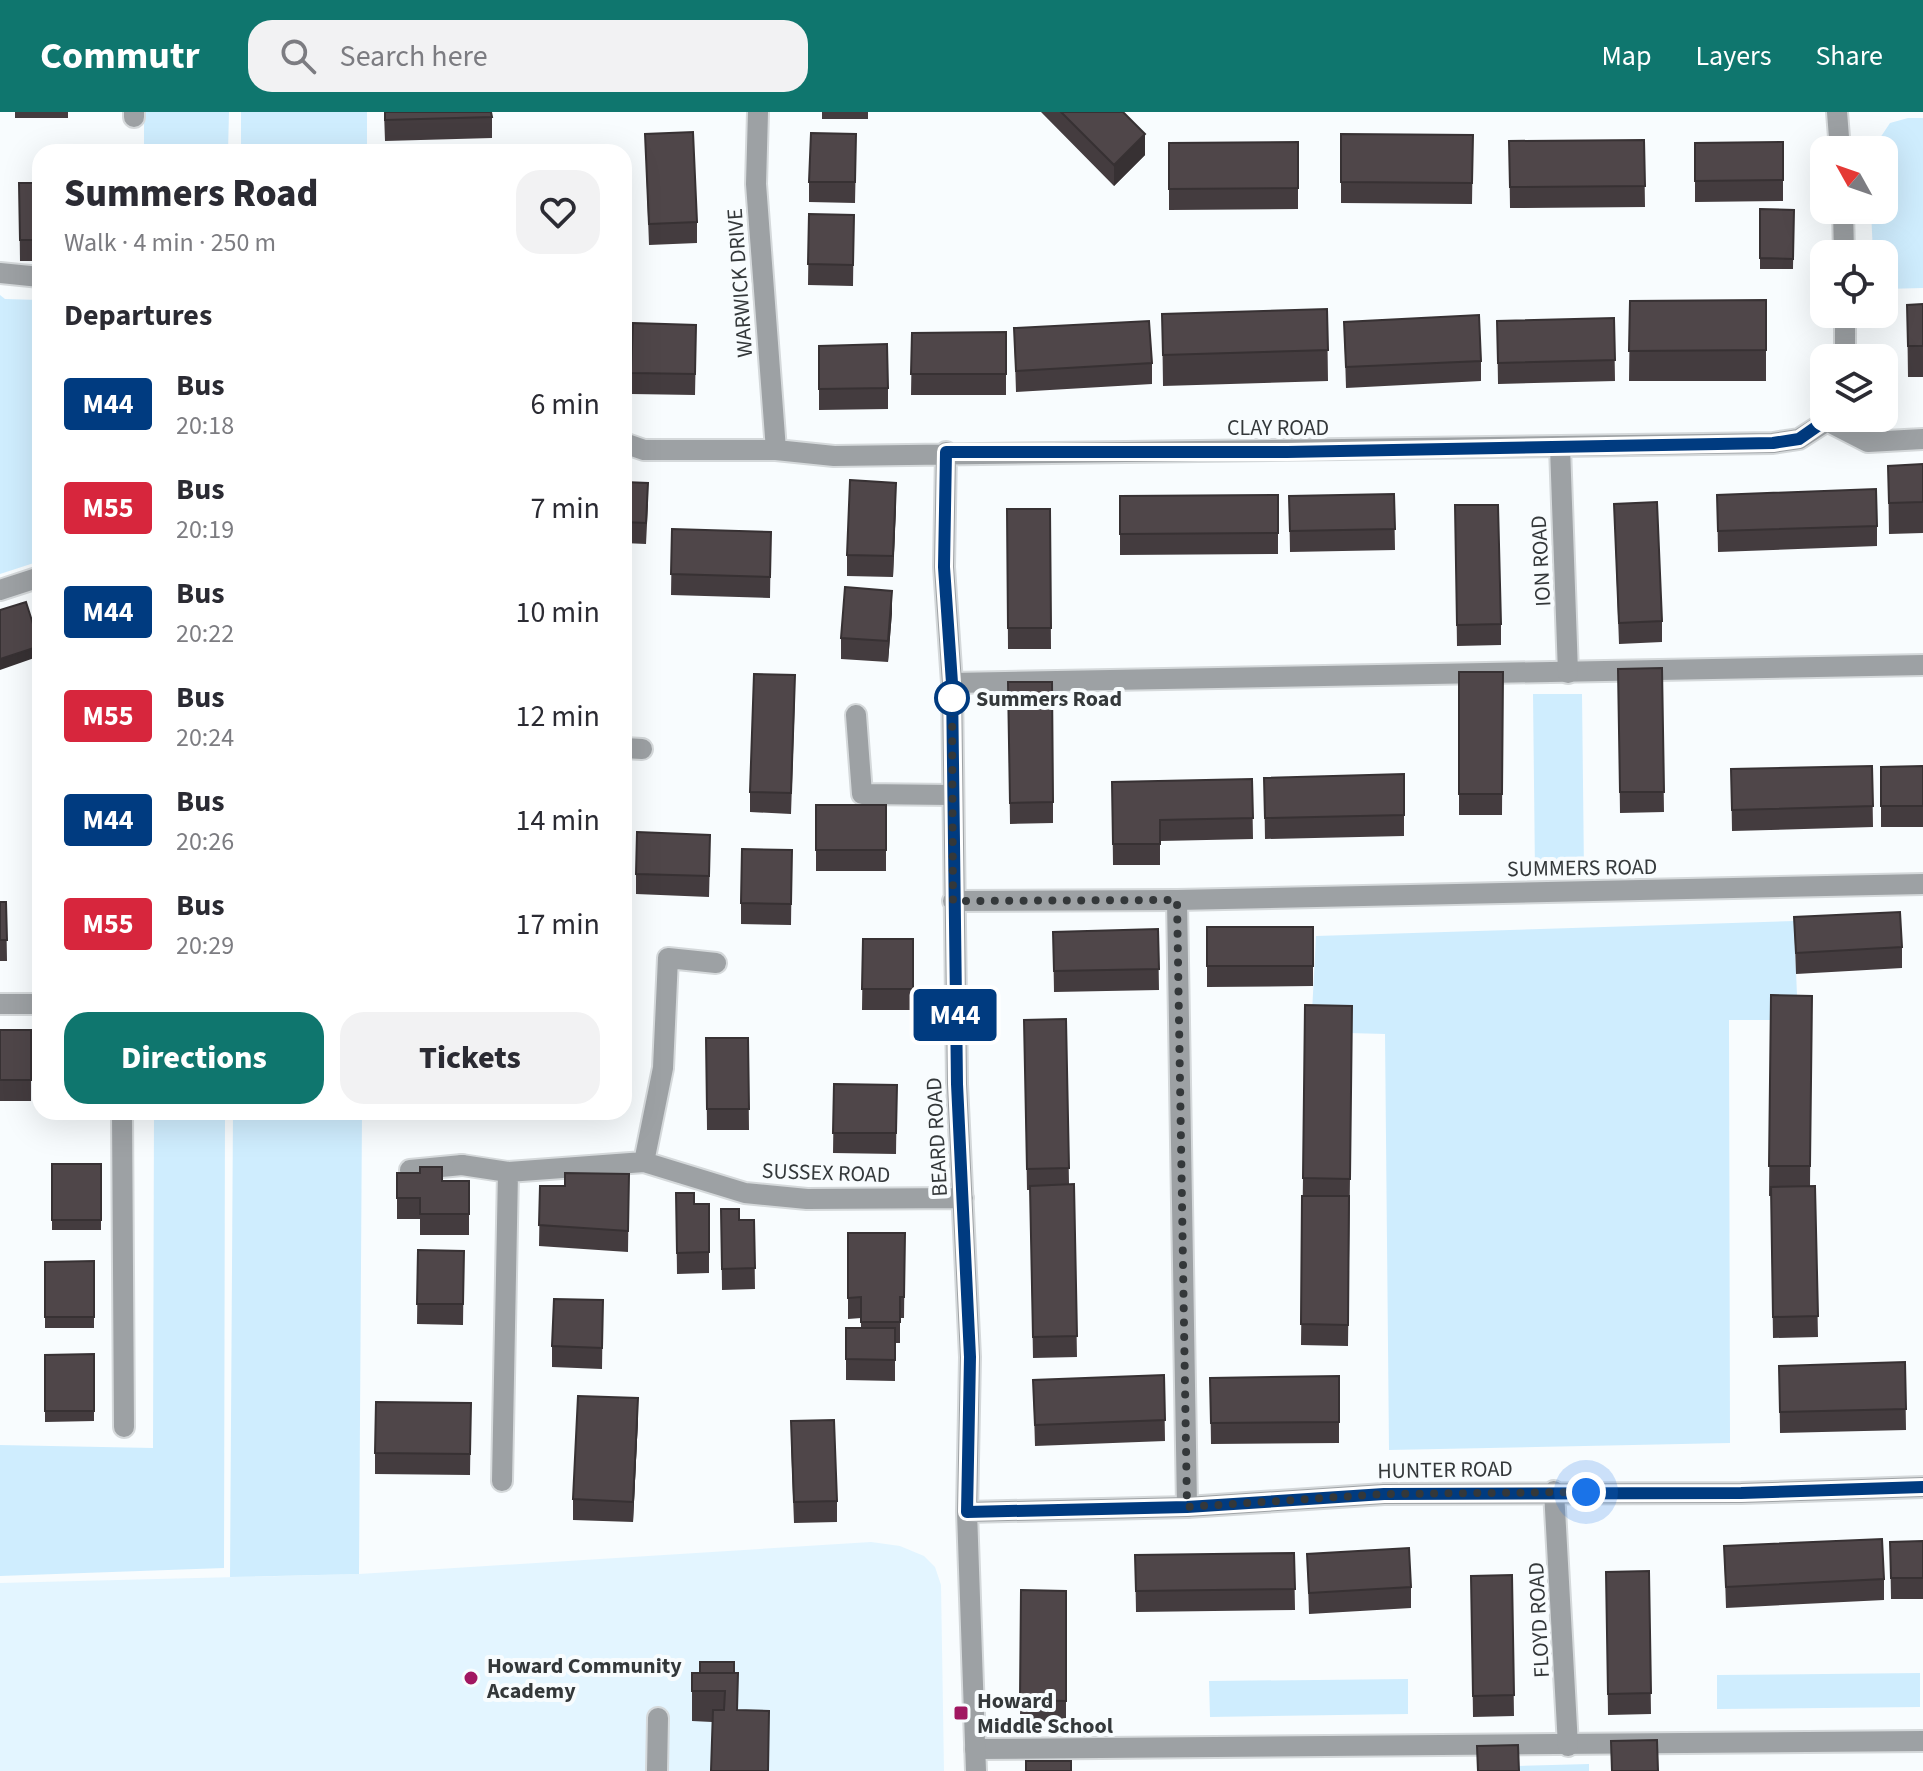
<!DOCTYPE html>
<meta charset="utf-8">
<style>
:root{--surface:#fff;--page:#f2f2f3;--text:#2b2b33;--muted:#7c7c81;--accent:#0f766e}
body{margin:0;font-family:"Source Sans 3",sans-serif;background:var(--page);color:var(--text);height:100vh;display:flex;flex-direction:column;font-size:30px;white-space:nowrap}
*{box-sizing:border-box;margin:0}
p{font-size:26px;color:var(--muted)}
.icon{flex:none;width:44px;height:44px;fill:none;stroke:currentColor;stroke-width:2;stroke-linecap:round;stroke-linejoin:round}
.map{position:relative;flex:1;overflow:hidden}
.panel{position:absolute;left:32px;top:32px;width:600px;height:976px;display:flex;flex-direction:column;background:var(--surface);border-radius:24px;box-shadow:0 8px 32px #0002}
.panel>*{flex:none}
.badge{padding:0 16px;border-radius:6px;font-size:28px;line-height:52px}
.needle{width:52px;rotate:310deg}
.fabs{position:absolute;left:1810px;top:24px;display:grid;gap:16px}
.fabs a{display:grid;place-items:center;width:88px;height:88px;border-radius:16px;background:var(--surface);box-shadow:0 8px 32px #0002;font-size:40px}
.you{position:absolute;width:40px;height:40px;margin:-20px;border:6px solid #fff;border-radius:50%;background:#1a73e8;box-shadow:0 0 0 12px #1a73e833}
.map>.badge{position:absolute;translate:-50% -50%;box-shadow:0 0 0 4px #fff}
h2{padding:0 32px;font-size:30px;line-height:72px}
.round{display:grid;place-items:center;flex:none;width:84px;height:84px;border-radius:24px;background:var(--page)}
.summary{display:flex;align-items:center;justify-content:space-between;height:136px;padding:0 32px}
h1{font-size:38px;font-weight:800;line-height:60px}
.primary-button{display:flex;gap:16px;margin-top:auto;padding:16px 32px}
.primary-button a{flex:1;height:92px;border-radius:24px;background:var(--accent);color:#fff;font-size:32px;font-weight:800;line-height:92px;text-align:center}
.primary-button a+a{background:var(--page);color:var(--text)}
ul{padding:0;list-style:none}
li{display:flex;align-items:center;gap:24px;height:104px;padding:0 32px}
li div{flex:1}
li b{display:block;font-size:30px}
li em{font-style:normal}
li .badge{min-width:88px;font-weight:700;text-align:center}
header{display:flex;align-items:center;gap:48px;box-sizing:border-box;height:112px;padding:0 40px;background:var(--accent);color:#fff}
header strong{font-size:38px}
nav{display:flex;gap:44px;margin-inline-start:auto;font-size:28px}
.search{width:560px;height:72px;background:var(--page);display:flex;align-items:center;gap:20px;box-sizing:border-box;padding:0 28px;border-radius:24px;color:var(--muted);font-size:30px}
.map>svg:first-child{display:block}
.built{fill:#e3f5ff}
.green{fill:#cfedfe}
.lines{fill:none;stroke-linecap:round;stroke-linejoin:round}
.service-casing{stroke:#d5d9db;stroke-width:24}
.minor-casing{stroke:#d5d9db;stroke-width:24}
.service{stroke:#9da1a4;stroke-width:20}
.minor{stroke:#9da1a4;stroke-width:20}
.wall{fill:#443c3f}
.shaded-wall{fill:#373133}
.building{fill:#4f4649;stroke:#373133;stroke-width:2}
.line-casing{stroke:#fff;stroke-width:18}
.line{stroke:#003b80;stroke-width:12}
.walk{stroke:#34383a;stroke-width:8;stroke-dasharray:0 14.4}
.stop-dot{fill:#fff;stroke:#003b80;stroke-width:4}
.poi-dot{fill:#a11761;stroke:#f8fcfe;stroke-width:3}
.labels{text-anchor:middle;stroke-width:8;stroke-linejoin:round;paint-order:stroke}
.street-label{font-size:22px;fill:#34383a;stroke:#f8fcfe}
.stop-label{font-size:22px;font-weight:bold;fill:#34383a;stroke:#f8fcfe;text-anchor:start}
.poi-label{font-size:22px;font-weight:bold;fill:#34383a;stroke:#f8fcfe;text-anchor:start}
</style>
<header>
<strong>Commutr</strong>
<div class="search"><svg class="icon" aria-label="search" viewBox="0 0 24 24"><circle cx="10" cy="10" r="6"/><path d="M15 15l6 6"/></svg>Search here</div>
<nav><a>Map</a><a>Layers</a><a>Share</a></nav>
</header>
<div class="map">
<svg width="1923" height="1659" viewBox="0 0 1923 1659">
<rect width="100%" height="100%" fill="#f8fcfe"/>
<path class="built" d="M 871,1430 L 900,1434 L 924,1444 L 935,1455 L 941,1473 L 944,1659 L 0,1659 L 0,1471 L 359,1462 Z"/>
<path class="green" d="M 144,0 L 229,0 L 228,40 L 156,40 L 155,36 L 144,35 Z
M 241,0 L 367,0 L 367,40 L 241,40 Z
M 1908,6 L 1923,6 L 1923,176 L 1884,177 L 1884,142 L 1873,142 L 1871,98 L 1884,98 L 1884,38 L 1872,38 L 1890,11 Z
M 0,183 L 5,187 L 40,188 L 40,449 L 0,462 Z
M 1533,582 L 1582,582 L 1584,760 L 1535,760 Z
M 1794,809 L 1798,908 L 1729,908 L 1730,1331 L 1389,1338 L 1385,922 L 1311,920 L 1316,824 Z
M 154,1000 L 225,1000 L 224,1456 L 0,1464 L 0,1333 L 153,1336 Z
M 233,1000 L 362,1000 L 359,1462 L 230,1465 Z
M 1920,1561 L 1920,1595 L 1717,1597 L 1717,1563 Z
M 1408,1567 L 1408,1602 L 1210,1605 L 1209,1569 Z
M 1589,1652 L 1589,1659 L 1518,1659 L 1518,1654 Z"/>
<g class="lines">
<defs>
<path id="service" d="M 952,571 L 1923,553
M 856,603 L 862,682 L 952,683
M 624,636 L 642,637
M 1177,788 L 1187,1395
M 410,1058 L 462,1053
M 975,1637 L 1923,1629
M 657,1659 L 658,1606"/>
<path id="minor" d="M 758,0 L 756,72 L 776,338
M 1837,0 L 1840,38
M 134,5 L 134,0
M 1843,98 L 1844,142
M 0,161 L 40,165
M 1845,202 L 1845,246
M 1827,309 L 1868,330 L 1923,327
M 624,331 L 644,338 L 776,338 L 834,344 L 1773,331 L 1799,327 L 1827,309
M 1560,335 L 1568,561
M 946,340 L 944,455 L 952,571 L 957,972 L 970,1245 L 967,1400 L 976,1659
M 0,478 L 40,465
M 953,789 L 1177,788 L 1923,772
M 0,892 L 40,892
M 122,1000 L 124,1315
M 644,1050 L 663,956 L 668,846 L 716,851
M 462,1053 L 508,1060 L 644,1050 L 745,1081 L 807,1087 L 963,1086
M 502,1369 L 508,1060
M 1554,1379 L 1568,1634
M 967,1400 L 1187,1395 L 1384,1382 L 1741,1381 L 1923,1375"/>
</defs>
<use href="#service" class="service-casing"/>
<use href="#minor" class="minor-casing"/>
<use href="#service" class="service"/>
<use href="#minor" class="minor"/>
</g>
<path class="wall" d="M 15,0 L 68,0 L 68,6 L 15,6 Z
M 384,0 L 492,5 L 492,26 L 385,29 Z
M 822,0 L 868,0 L 868,7 L 822,7 Z
M 1041,0 L 1123,0 L 1145,43 L 1114,74 Z
M 645,22 L 697,110 L 697,131 L 649,133 Z
M 1341,22 L 1473,23 L 1472,92 L 1341,91 Z
M 1644,28 L 1645,95 L 1510,96 L 1509,29 Z
M 1298,30 L 1298,97 L 1169,98 L 1169,31 Z
M 1783,30 L 1783,89 L 1695,90 L 1695,31 Z
M 856,42 L 855,91 L 809,90 L 809,70 Z
M 19,71 L 40,71 L 40,149 L 20,149 Z
M 1760,97 L 1794,98 L 1793,157 L 1760,157 Z
M 809,102 L 854,103 L 853,174 L 808,173 Z
M 1766,188 L 1766,269 L 1629,269 L 1630,189 Z
M 1923,192 L 1923,265 L 1908,265 L 1907,193 Z
M 1327,197 L 1328,269 L 1163,274 L 1162,202 Z
M 1614,206 L 1615,269 L 1498,272 L 1497,209 Z
M 1344,210 L 1481,249 L 1481,269 L 1346,276 Z
M 633,211 L 696,234 L 695,283 L 631,282 Z
M 1014,216 L 1152,251 L 1152,272 L 1016,280 Z
M 1006,220 L 1006,283 L 911,283 L 912,221 Z
M 819,234 L 888,276 L 888,297 L 819,298 Z
M 1923,352 L 1923,421 L 1889,422 L 1888,354 Z
M 624,370 L 648,392 L 646,432 L 624,431 Z
M 1394,382 L 1395,438 L 1290,440 L 1289,384 Z
M 1278,383 L 1278,442 L 1120,443 L 1120,384 Z
M 1717,383 L 1877,414 L 1877,434 L 1718,440 Z
M 896,392 L 893,465 L 847,464 L 847,443 Z
M 1614,392 L 1662,509 L 1662,530 L 1619,532 Z
M 1455,393 L 1501,512 L 1501,533 L 1457,534 Z
M 1007,397 L 1050,397 L 1051,537 L 1008,537 Z
M 672,417 L 771,420 L 770,486 L 671,483 Z
M 892,500 L 888,550 L 841,547 L 841,526 Z
M 1662,556 L 1664,700 L 1620,701 L 1618,557 Z
M 1459,560 L 1503,560 L 1502,703 L 1459,703 Z
M 1008,570 L 1053,690 L 1053,711 L 1010,712 Z
M 795,584 L 791,702 L 750,700 L 750,680 Z
M 1872,654 L 1873,715 L 1732,719 L 1731,657 Z
M 1923,654 L 1923,715 L 1881,715 L 1881,655 Z
M 1404,662 L 1404,724 L 1265,727 L 1264,666 Z
M 1252,667 L 1253,727 L 1160,729 L 1160,753 L 1113,753 L 1112,670 Z
M 816,693 L 886,693 L 886,759 L 816,759 Z
M 792,738 L 791,813 L 741,812 L 741,791 Z
M 710,744 L 709,785 L 636,782 L 636,762 Z
M 0,790 L 6,790 L 7,849 L 0,849 Z
M 1794,805 L 1902,835 L 1902,856 L 1796,862 Z
M 1207,815 L 1313,815 L 1313,874 L 1207,875 Z
M 1158,817 L 1159,878 L 1054,880 L 1053,820 Z
M 863,827 L 913,827 L 913,898 L 862,898 Z
M 1771,883 L 1812,884 L 1810,1075 L 1815,1074 L 1818,1225 L 1773,1226 L 1771,1084 L 1769,1084 Z
M 1305,893 L 1352,894 L 1348,1234 L 1301,1233 Z
M 1066,907 L 1069,1072 L 1074,1072 L 1077,1245 L 1033,1246 L 1030,1078 L 1027,1078 L 1024,908 Z
M 0,918 L 31,918 L 31,989 L 0,989 Z
M 706,926 L 748,926 L 749,1018 L 707,1018 Z
M 834,972 L 897,973 L 896,1042 L 833,1041 Z
M 381,1000 L 413,1000 L 413,1006 L 381,1005 Z
M 545,1000 L 591,1000 L 591,1007 L 545,1006 Z
M 52,1052 L 101,1052 L 101,1118 L 52,1118 Z
M 397,1061 L 442,1069 L 469,1069 L 469,1123 L 420,1123 L 420,1107 L 397,1107 Z
M 629,1062 L 628,1140 L 539,1134 L 540,1074 L 565,1074 Z
M 676,1081 L 694,1092 L 709,1092 L 709,1161 L 677,1162 Z
M 721,1097 L 739,1108 L 754,1108 L 755,1177 L 722,1178 Z
M 848,1121 L 905,1121 L 904,1206 L 900,1206 L 900,1231 L 895,1231 L 895,1269 L 846,1268 L 846,1216 L 861,1216 L 861,1206 L 848,1207 Z
M 418,1138 L 464,1139 L 463,1213 L 417,1212 Z
M 94,1149 L 94,1216 L 45,1216 L 45,1150 Z
M 603,1188 L 602,1257 L 552,1255 L 552,1234 Z
M 94,1242 L 94,1309 L 45,1310 L 45,1243 Z
M 1905,1250 L 1906,1318 L 1780,1321 L 1779,1254 Z
M 1164,1263 L 1165,1329 L 1035,1334 L 1033,1268 Z
M 1339,1264 L 1339,1331 L 1211,1332 L 1210,1266 Z
M 471,1291 L 470,1363 L 375,1362 L 375,1341 Z
M 638,1307 L 633,1410 L 573,1408 L 573,1387 Z
M 791,1330 L 837,1389 L 837,1410 L 794,1411 Z
M 1923,1429 L 1923,1487 L 1891,1487 L 1890,1430 Z
M 1724,1434 L 1884,1467 L 1884,1488 L 1726,1496 Z
M 1294,1441 L 1295,1498 L 1136,1500 L 1135,1443 Z
M 1307,1442 L 1411,1475 L 1411,1496 L 1309,1502 Z
M 1649,1459 L 1651,1602 L 1608,1603 L 1606,1460 Z
M 1512,1463 L 1514,1604 L 1473,1605 L 1471,1464 Z
M 1021,1478 L 1066,1479 L 1066,1610 L 1020,1609 Z
M 692,1561 L 734,1561 L 738,1598 L 712,1610 L 692,1609 Z"/>
<path class="shaded-wall" d="M 1145,22 L 1145,43 L 1114,74 L 1114,53 Z
M 896,371 L 896,392 L 893,465 L 893,444 Z
M 892,479 L 892,500 L 888,550 L 888,529 Z
M 40,534 L 40,544 L 0,558 L 0,547 Z
M 638,1286 L 638,1307 L 633,1410 L 633,1390 Z"/>
<path class="building" d="M 385,0 L 491,0 L 492,5 L 385,8 Z
M 1061,0 L 1123,0 L 1145,22 L 1114,53 Z
M 693,20 L 697,110 L 649,112 L 645,22 Z
M 811,21 L 856,22 L 855,70 L 809,70 Z
M 1341,22 L 1473,23 L 1472,71 L 1341,70 Z
M 1644,28 L 1645,74 L 1510,75 L 1509,29 Z
M 1298,30 L 1298,76 L 1169,77 L 1169,31 Z
M 1783,30 L 1783,68 L 1695,69 L 1695,31 Z
M 19,71 L 40,71 L 40,128 L 20,128 Z
M 1760,97 L 1794,98 L 1793,147 L 1760,146 Z
M 809,102 L 854,103 L 853,153 L 808,152 Z
M 1766,188 L 1766,238 L 1629,239 L 1630,189 Z
M 1923,192 L 1923,234 L 1908,234 L 1907,193 Z
M 1327,197 L 1328,238 L 1163,243 L 1162,202 Z
M 1479,203 L 1481,249 L 1346,255 L 1344,210 Z
M 1614,206 L 1615,248 L 1498,251 L 1497,209 Z
M 1149,209 L 1152,251 L 1016,259 L 1014,216 Z
M 633,211 L 696,213 L 695,262 L 631,261 Z
M 1006,220 L 1006,262 L 911,262 L 912,221 Z
M 887,232 L 888,276 L 819,277 L 819,234 Z
M 1923,352 L 1923,390 L 1889,391 L 1888,354 Z
M 850,368 L 896,371 L 893,444 L 847,443 Z
M 624,370 L 648,371 L 646,411 L 624,410 Z
M 1876,377 L 1877,414 L 1718,419 L 1717,383 Z
M 1394,382 L 1395,417 L 1290,419 L 1289,384 Z
M 1278,383 L 1278,421 L 1120,422 L 1120,384 Z
M 1657,390 L 1662,509 L 1619,511 L 1614,392 Z
M 1455,393 L 1498,393 L 1501,512 L 1457,513 Z
M 1007,397 L 1050,397 L 1051,516 L 1008,516 Z
M 672,417 L 771,420 L 770,465 L 671,462 Z
M 845,475 L 892,479 L 888,529 L 841,526 Z
M 26,490 L 40,534 L 0,547 L 0,498 Z
M 1662,556 L 1664,680 L 1620,680 L 1618,557 Z
M 1459,560 L 1503,560 L 1502,682 L 1459,682 Z
M 754,562 L 795,563 L 791,681 L 750,680 Z
M 1008,570 L 1052,570 L 1053,690 L 1010,691 Z
M 1872,654 L 1873,694 L 1732,698 L 1731,657 Z
M 1923,654 L 1923,694 L 1881,694 L 1881,655 Z
M 1404,662 L 1404,703 L 1265,706 L 1264,666 Z
M 1252,667 L 1253,706 L 1160,708 L 1160,732 L 1113,732 L 1112,670 Z
M 816,693 L 886,693 L 886,738 L 816,738 Z
M 637,720 L 710,723 L 709,764 L 636,762 Z
M 742,737 L 792,738 L 791,792 L 741,791 Z
M 0,790 L 6,790 L 7,828 L 0,828 Z
M 1900,800 L 1902,835 L 1796,841 L 1794,805 Z
M 1207,815 L 1313,815 L 1313,854 L 1207,854 Z
M 1158,817 L 1159,857 L 1054,859 L 1053,820 Z
M 863,827 L 913,827 L 913,877 L 862,877 Z
M 1771,883 L 1812,884 L 1810,1054 L 1769,1054 Z
M 1305,893 L 1352,894 L 1350,1067 L 1303,1066 Z
M 1066,907 L 1069,1056 L 1027,1057 L 1024,908 Z
M 0,918 L 31,918 L 31,968 L 0,968 Z
M 706,926 L 748,926 L 749,997 L 707,997 Z
M 834,972 L 897,973 L 896,1021 L 833,1021 Z
M 52,1052 L 101,1052 L 101,1108 L 52,1108 Z
M 420,1055 L 442,1055 L 442,1069 L 469,1069 L 469,1102 L 420,1102 L 420,1086 L 397,1086 L 397,1061 L 420,1061 Z
M 565,1061 L 629,1062 L 628,1119 L 539,1113 L 540,1074 L 565,1074 Z
M 1074,1072 L 1077,1224 L 1033,1225 L 1030,1074 Z
M 1815,1074 L 1818,1204 L 1773,1205 L 1771,1075 Z
M 676,1081 L 694,1081 L 694,1092 L 709,1092 L 709,1140 L 677,1141 Z
M 1302,1084 L 1349,1084 L 1348,1213 L 1301,1212 Z
M 721,1097 L 739,1097 L 739,1108 L 754,1108 L 755,1156 L 722,1157 Z
M 848,1121 L 905,1121 L 904,1185 L 900,1185 L 900,1210 L 861,1210 L 861,1185 L 848,1186 Z
M 418,1138 L 464,1139 L 463,1192 L 417,1192 Z
M 94,1149 L 94,1205 L 45,1205 L 45,1150 Z
M 554,1187 L 603,1188 L 602,1236 L 552,1234 Z
M 846,1216 L 895,1216 L 895,1248 L 846,1247 Z
M 94,1242 L 94,1299 L 45,1299 L 45,1243 Z
M 1905,1250 L 1906,1297 L 1780,1300 L 1779,1254 Z
M 1164,1263 L 1165,1308 L 1035,1313 L 1033,1268 Z
M 1339,1264 L 1339,1310 L 1211,1311 L 1210,1266 Z
M 578,1284 L 638,1286 L 633,1390 L 573,1387 Z
M 376,1290 L 471,1291 L 470,1342 L 375,1341 Z
M 834,1308 L 837,1389 L 794,1390 L 791,1309 Z
M 1882,1427 L 1884,1467 L 1726,1475 L 1724,1434 Z
M 1923,1429 L 1923,1466 L 1891,1466 L 1890,1430 Z
M 1409,1436 L 1411,1475 L 1309,1481 L 1307,1442 Z
M 1294,1441 L 1295,1477 L 1136,1479 L 1135,1443 Z
M 1649,1459 L 1651,1581 L 1608,1582 L 1606,1460 Z
M 1512,1463 L 1514,1583 L 1473,1584 L 1471,1464 Z
M 1021,1478 L 1066,1479 L 1066,1589 L 1020,1588 Z
M 700,1550 L 734,1550 L 734,1561 L 700,1561 Z
M 692,1561 L 738,1561 L 737,1598 L 769,1599 L 768,1659 L 711,1659 L 713,1598 L 724,1598 L 725,1579 L 692,1579 Z
M 1657,1628 L 1658,1659 L 1612,1659 L 1611,1629 Z
M 1518,1633 L 1519,1659 L 1478,1659 L 1477,1634 Z
M 1026,1649 L 1071,1649 L 1071,1659 L 1026,1659 Z"/>
<g class="lines">
<defs>
<path id="line" d="M 1829,306 L 1799,327 L 1773,331 L 1287,340 L 946,340 L 944,455 L 952,571 L 957,972 L 970,1245 L 967,1400 L 1187,1395 L 1384,1382 L 1741,1381 L 1923,1375"/>
</defs>
<use href="#line" class="line-casing"/>
<use href="#line" class="line"/>
<path class="walk" d="M 952,586 L 953,789 L 1177,788 L 1187,1395 L 1384,1382 L 1586,1380"/>
</g>
<circle class="stop-dot" cx="952" cy="586" r="16"/>
<g class="poi-dot">
<circle cx="471" cy="1566" r="8"/>
<rect x="953" y="1593" width="16" height="16" rx="4"/>
</g>
<g class="labels">
<g class="street-label">
<text transform="translate(739 171) rotate(-94)" y="8">WARWICK DRIVE</text>
<text x="1278" y="323">CLAY ROAD</text>
<text transform="translate(1540 449) rotate(-93)" y="8">ION ROAD</text>
<text transform="translate(1582 755) rotate(-1)" y="8">SUMMERS ROAD</text>
<text transform="translate(936 1025) rotate(-93)" y="8">BEARD ROAD</text>
<text transform="translate(826 1060) rotate(2)" y="8">SUSSEX ROAD</text>
<text transform="translate(1445 1357) rotate(-1)" y="8">HUNTER ROAD</text>
<text transform="translate(1538 1508) rotate(-93)" y="8">FLOYD ROAD</text>
</g>
<g class="stop-label">
<text x="976" y="594">Summers Road</text>
</g>
<g class="poi-label">
<text x="487" y="1561">Howard Community<tspan x="487" dy="25">Academy</tspan></text>
<text x="977" y="1596">Howard<tspan x="977" dy="25">Middle School</tspan></text>
</g>
</g>
</svg>
<div class="fabs">
<a><svg class="needle" viewBox="-14 -14 28 28"><path d="M0-13l5 13h-10z" fill="#e53935"/><path d="M0 13l5-13h-10z" fill="#7c7c81"/></svg></a>
<a><svg class="icon" aria-label="locate" viewBox="0 0 24 24"><circle cx="12" cy="12" r="6"/><path d="M12 2v4M12 18v4M2 12h4M18 12h4"/></svg></a>
<a><svg class="icon" aria-label="layers" viewBox="0 0 24 24"><path d="M12 4l9 5-9 5-9-5zM3 14l9 5 9-5"/></svg></a>
</div>
<div class="you" style="left:1586px;top:1380px"></div>
<b class="badge" style="left:955px;top:903px;background:#003b80;color:#fff">M44</b>
<section class="panel">
<div class="summary"><div><h1>Summers Road</h1><p>Walk · 4 min · 250 m</p></div><a class="round"><svg class="icon" aria-label="heart" viewBox="0 0 24 24"><path d="M12 20l-8-8c-3-5 5-10 8-4 3-6 11-1 8 4z"/></svg></a></div>
<h2>Departures</h2>
<ul>
<li><span class="badge" style="background:#003b80;color:#fff">M44</span><div><b>Bus</b><p>20:18</p></div><em>6 min</em></li>
<li><span class="badge" style="background:#d7263d;color:#fff">M55</span><div><b>Bus</b><p>20:19</p></div><em>7 min</em></li>
<li><span class="badge" style="background:#003b80;color:#fff">M44</span><div><b>Bus</b><p>20:22</p></div><em>10 min</em></li>
<li><span class="badge" style="background:#d7263d;color:#fff">M55</span><div><b>Bus</b><p>20:24</p></div><em>12 min</em></li>
<li><span class="badge" style="background:#003b80;color:#fff">M44</span><div><b>Bus</b><p>20:26</p></div><em>14 min</em></li>
<li><span class="badge" style="background:#d7263d;color:#fff">M55</span><div><b>Bus</b><p>20:29</p></div><em>17 min</em></li>
</ul>
<div class="primary-button"><a>Directions</a><a>Tickets</a></div>
</section>
</div>
